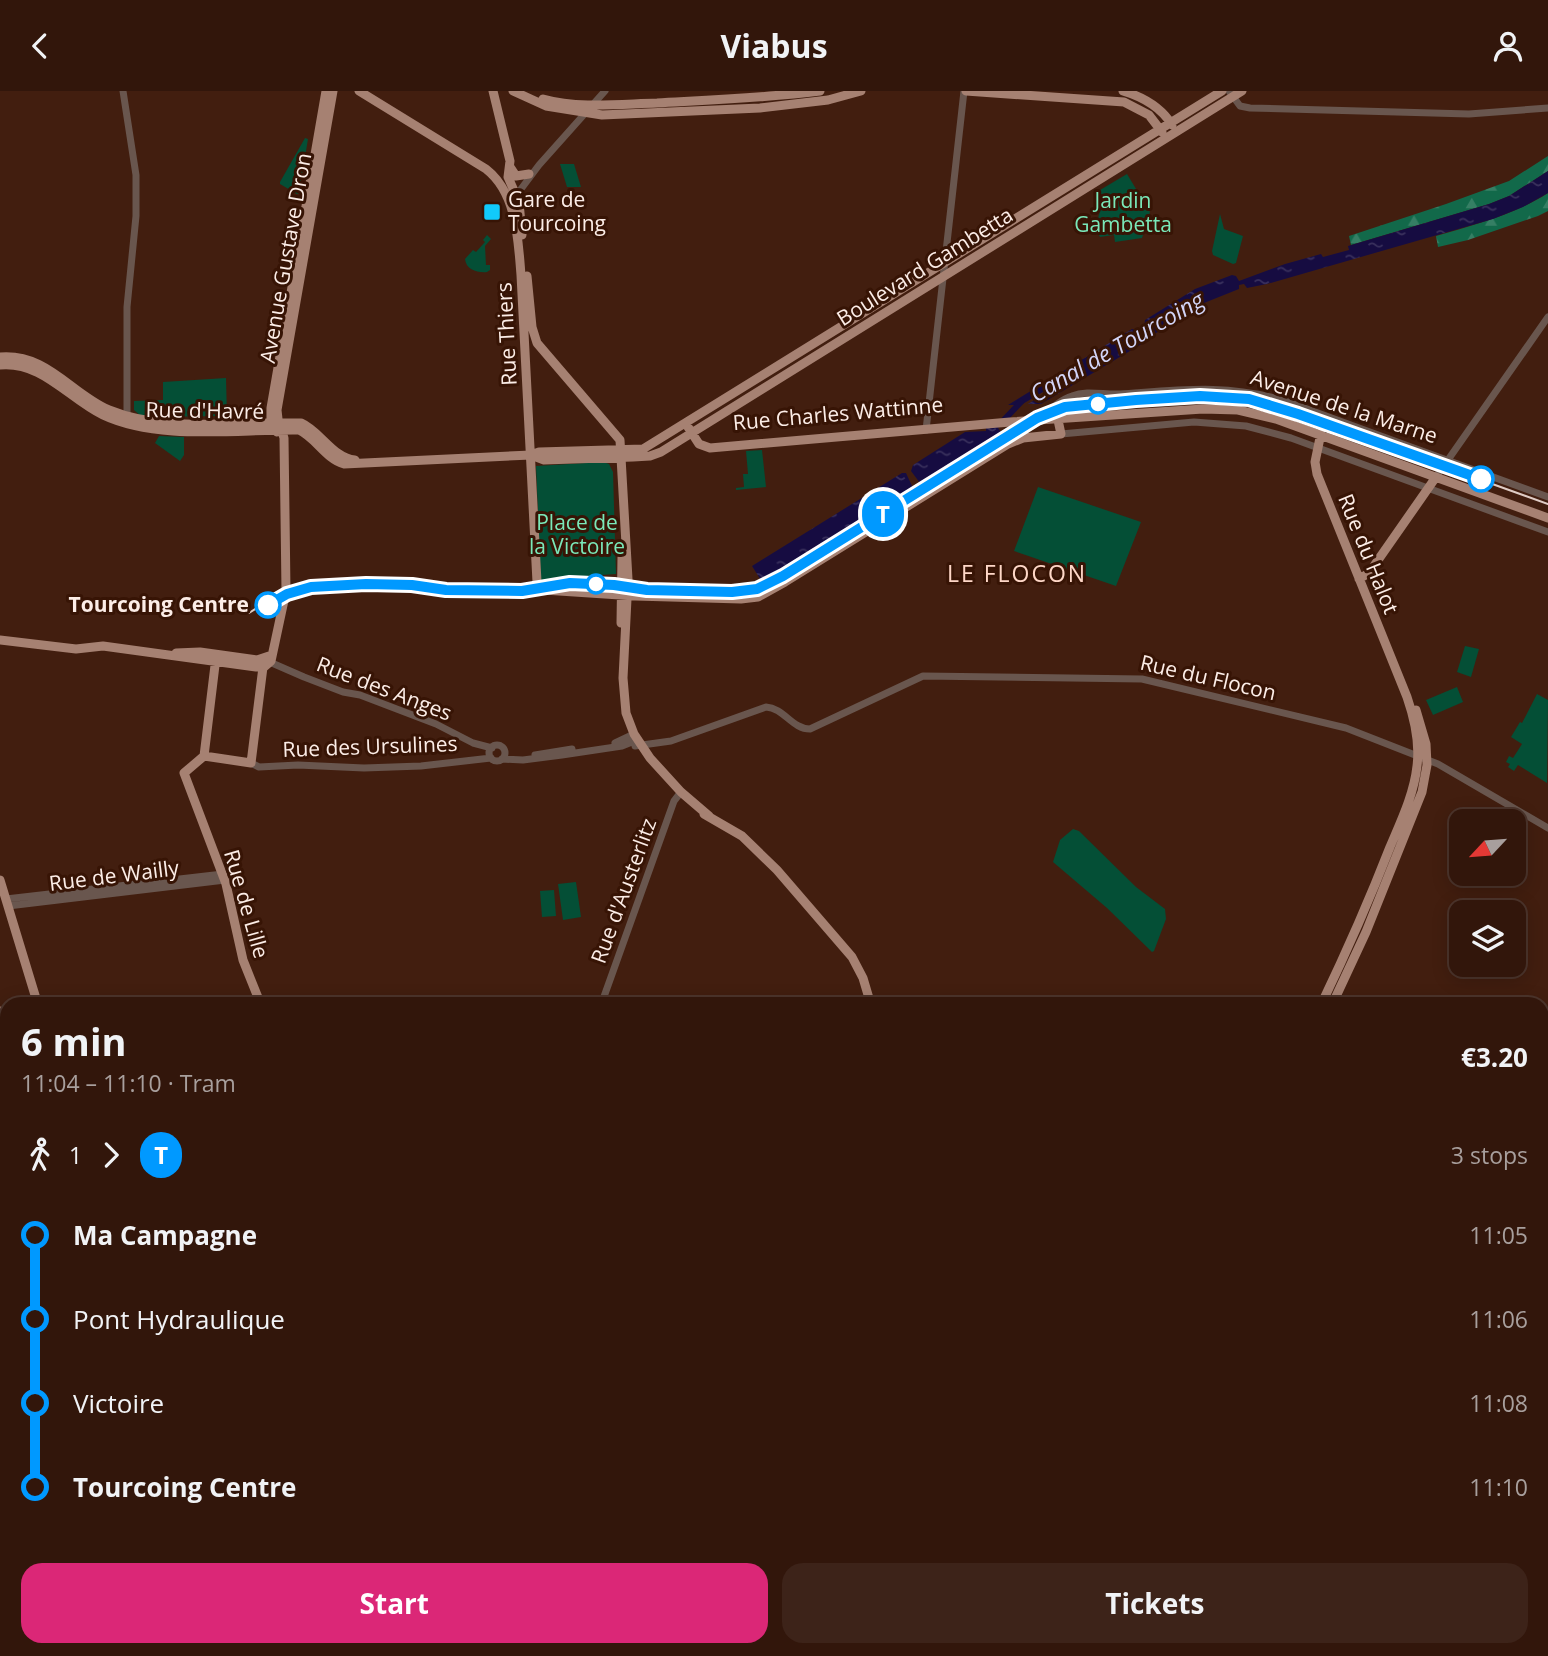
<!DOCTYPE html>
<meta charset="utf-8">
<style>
:root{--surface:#32160b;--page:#3d2319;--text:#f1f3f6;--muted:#a89f9d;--line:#4d352c;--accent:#db2777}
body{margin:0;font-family:"Open Sans",sans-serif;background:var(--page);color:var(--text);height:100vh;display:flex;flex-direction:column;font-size:26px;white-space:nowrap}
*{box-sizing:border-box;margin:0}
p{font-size:23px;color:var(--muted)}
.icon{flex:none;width:38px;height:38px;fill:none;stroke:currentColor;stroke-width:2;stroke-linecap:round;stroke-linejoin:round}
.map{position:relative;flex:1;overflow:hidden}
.drawer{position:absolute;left:0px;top:906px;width:1549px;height:660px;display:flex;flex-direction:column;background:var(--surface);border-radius:21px 21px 0 0;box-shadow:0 4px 18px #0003,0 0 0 2px var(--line)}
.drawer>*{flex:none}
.badge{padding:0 14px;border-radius:23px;font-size:24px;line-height:46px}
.needle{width:46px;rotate:244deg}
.buttons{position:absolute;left:1449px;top:718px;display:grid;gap:14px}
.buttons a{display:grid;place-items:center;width:77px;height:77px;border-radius:14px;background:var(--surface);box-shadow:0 4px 18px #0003,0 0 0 2px var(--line);font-size:35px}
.map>.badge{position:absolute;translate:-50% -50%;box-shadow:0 0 0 4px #fff}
.legs{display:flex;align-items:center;gap:10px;height:77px;padding:0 21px;font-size:23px}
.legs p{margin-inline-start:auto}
.headline{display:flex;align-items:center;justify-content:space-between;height:119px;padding:0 21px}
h1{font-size:38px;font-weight:700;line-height:52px}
.action{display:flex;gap:14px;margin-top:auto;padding:14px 21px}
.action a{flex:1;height:80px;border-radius:21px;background:var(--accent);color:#fff;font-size:28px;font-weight:700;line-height:80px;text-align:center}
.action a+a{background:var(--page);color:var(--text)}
ul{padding:0 21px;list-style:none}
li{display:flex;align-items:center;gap:24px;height:84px;font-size:26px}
li i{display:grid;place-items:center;width:10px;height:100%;margin:0 9px;background:currentColor}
li i::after{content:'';width:18px;height:18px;margin:-9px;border:5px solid;border-radius:50%;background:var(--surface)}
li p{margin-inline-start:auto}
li:first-child i{background:linear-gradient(#0000 50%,currentColor 0)}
li:last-child i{background:linear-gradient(currentColor 50%,#0000 0)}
header{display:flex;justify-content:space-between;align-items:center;height:91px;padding:0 21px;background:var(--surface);font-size:32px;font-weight:700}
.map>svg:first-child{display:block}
.green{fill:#044f36}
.forest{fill:url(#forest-firs)}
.water{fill:url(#water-ripples)}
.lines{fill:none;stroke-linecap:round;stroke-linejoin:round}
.canal{stroke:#160c41;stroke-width:6}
.minor{stroke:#69564e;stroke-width:7}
.major{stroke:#a68172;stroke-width:9}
.tram{stroke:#dfccc5;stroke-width:2}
.line-1-casing{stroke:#fff;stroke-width:16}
.line-1{stroke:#09f;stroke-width:10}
.poi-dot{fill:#11cafb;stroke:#371405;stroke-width:2.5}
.stop-1-dot{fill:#fff;stroke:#09f;stroke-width:3.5}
.labels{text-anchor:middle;stroke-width:6;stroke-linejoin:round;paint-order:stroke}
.poi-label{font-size:21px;fill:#fcede7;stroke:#371405;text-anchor:start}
.park-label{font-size:21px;fill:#7ae8b9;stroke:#371405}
.street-label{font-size:21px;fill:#fcede7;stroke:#371405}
.stop-label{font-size:21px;font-weight:bold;fill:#fcede7;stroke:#371405;text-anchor:end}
.water-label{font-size:23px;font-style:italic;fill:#d3d5f8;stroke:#371405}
.neighbourhood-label{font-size:23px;letter-spacing:2px;fill:#fed7c7;stroke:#371405}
</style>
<header><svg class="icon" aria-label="back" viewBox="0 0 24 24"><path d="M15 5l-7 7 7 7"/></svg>Viabus<svg class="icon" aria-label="person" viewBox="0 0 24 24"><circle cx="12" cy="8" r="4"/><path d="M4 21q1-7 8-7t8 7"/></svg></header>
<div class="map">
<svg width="1548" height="1565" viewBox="0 0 1548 1565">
<defs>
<pattern id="forest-firs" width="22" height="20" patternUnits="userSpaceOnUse" patternTransform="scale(1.75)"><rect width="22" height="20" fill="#12694a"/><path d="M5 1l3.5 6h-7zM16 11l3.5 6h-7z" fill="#357f64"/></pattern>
<pattern id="water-ripples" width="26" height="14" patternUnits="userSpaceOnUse" patternTransform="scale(1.75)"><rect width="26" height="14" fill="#160c41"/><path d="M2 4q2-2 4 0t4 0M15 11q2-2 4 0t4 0" fill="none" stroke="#39305c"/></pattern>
</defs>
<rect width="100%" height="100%" fill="#421e0f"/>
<path class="green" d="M 305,47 L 308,48 L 299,102 L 297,103 L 280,93 L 280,91 Z
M 560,73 L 574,73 L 581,96 L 567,96 Z
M 1127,83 L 1150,121 L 1142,147 L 1115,151 L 1114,144 L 1100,146 L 1093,134 L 1097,131 L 1102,112 L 1095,102 Z
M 1220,123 L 1224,138 L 1243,145 L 1236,172 L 1233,173 L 1213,164 L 1212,160 Z
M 487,144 L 491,148 L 485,155 L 486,174 L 490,174 L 490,179 L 487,181 C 478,182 466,179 465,168 L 473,159 L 476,161 L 485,151 L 483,149 Z
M 226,287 L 227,325 L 142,326 L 134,319 L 134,310 L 163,309 L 163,291 Z
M 159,345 L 184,346 L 184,364 L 180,370 L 155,352 Z
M 762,359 L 766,396 L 736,399 L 736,397 L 744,396 L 743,383 L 748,383 L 746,360 Z
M 603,371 L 609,373 L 613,381 L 616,483 L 554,487 L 541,490 L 536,375 Z
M 1038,396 L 1141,431 L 1116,495 L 1014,460 Z
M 1465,555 L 1479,558 L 1471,586 L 1457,581 Z
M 1457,596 L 1463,611 L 1433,624 L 1426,609 Z
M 1537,603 L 1548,609 L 1547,692 L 1518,674 L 1514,680 L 1508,676 L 1510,673 L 1506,671 L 1509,665 L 1513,667 L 1522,653 L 1511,646 L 1520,631 L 1522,632 Z
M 1073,738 L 1079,740 L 1136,796 L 1165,818 L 1166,828 L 1154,860 L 1152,861 L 1107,817 L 1053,771 L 1060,749 Z
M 576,791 L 581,826 L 563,829 L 558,793 Z
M 554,799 L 556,825 L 542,826 L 540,800 Z
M 1542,1244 L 1548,1245 L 1548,1431 L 1542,1428 L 1542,1281 L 1545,1278 L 1542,1274 Z"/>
<path class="forest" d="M 1548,65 L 1548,80 L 1509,105 L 1489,113 L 1351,154 L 1349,145 L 1446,113 L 1509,90 Z
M 1548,102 L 1548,120 L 1538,125 L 1468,149 L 1438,156 L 1436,145 C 1474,134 1514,124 1548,102 Z"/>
<path class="water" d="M 1548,80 L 1548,102 L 1523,116 L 1493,128 L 1267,193 L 1247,197 L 1244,193 L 1239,194 L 1239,198 L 1204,212 L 1153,244 L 1150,245 L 1147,242 L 1142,245 L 1145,251 L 1041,313 L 1028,313 L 1044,303 L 1043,301 L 1021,314 L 1008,314 L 1132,238 L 1140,240 L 1144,237 L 1145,229 L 1195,198 L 1232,184 L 1236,185 L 1239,190 L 1285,173 L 1321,163 L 1323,166 L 1349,159 L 1348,155 L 1489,113 L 1509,105 Z
M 1000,335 L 998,337 L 1001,341 L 920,392 L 911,380 L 913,374 L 965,341 L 986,340 L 986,336 Z
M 902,382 L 906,382 L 913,397 L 762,491 L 752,475 Z"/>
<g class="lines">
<path class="canal" d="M 1000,333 L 1021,311"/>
<path class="minor" d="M 123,0 L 136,84 L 136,125 L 127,216 L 127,327
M 1229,0 L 1240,15 L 1250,17 L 1469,23 L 1548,17
M 515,106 L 539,74 L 605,0
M 1045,323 C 1053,316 1062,308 1072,305 C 1087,299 1104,304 1120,303 C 1178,299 1228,292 1285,310 L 1548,406
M 926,339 L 964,0
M 1061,343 L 1194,331 L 1246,335 L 1291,347 L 1548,441
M 1436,386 L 1548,226
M 265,569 L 304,586 L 343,601 L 360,604 L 436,633 L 473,652 L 492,657
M 615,652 L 634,643
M489 662a8 8 0 1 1 16 0a8 8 0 1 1-16 0Z
M 635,655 L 671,650 L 766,616 C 784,617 792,638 810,638 L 923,585 L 1142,588 L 1346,637 L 1438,673 L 1548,737
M 535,664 L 572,658
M 502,668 L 523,669 L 562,664 L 622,655 L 637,649
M 251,672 L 259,676 L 298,674 L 364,677 L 421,675 L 491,667
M 6,808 L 223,783
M 8,815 L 225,789
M 601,914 L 674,710 L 681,701
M 513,1559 L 513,1565"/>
<path class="major" d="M 359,0 L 486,78 C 517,102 518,148 521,184 L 537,491 L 544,499 L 635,505 L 741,508 L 758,506 L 785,491 L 1008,353 L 1023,347 L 1061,343 L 1058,329
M 493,0 L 510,70 L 508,86 L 519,111 L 522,144
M 513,0 L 546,15 L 602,24 L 760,17 L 828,9 L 861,0
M 966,0 L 1124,11 L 1149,24 L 1162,41
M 1123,0 C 1143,6 1161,16 1172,34
M 543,8 C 579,18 620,13 657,12 C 711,9 765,7 820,0
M 510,76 L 516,85 L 529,83
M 527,185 L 532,236 L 537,252 L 620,349 L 628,488 L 623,587 L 626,622 L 634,643 L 650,667 L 681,701 L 709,725
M 0,266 C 47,262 70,302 109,319 C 167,343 239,329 301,332 C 320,340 334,368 355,369
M 0,274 C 42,270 68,307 103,324 C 158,350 238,338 299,339 C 316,347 326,368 344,373 L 531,364 L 539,361 L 643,358 L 1222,0
M 1045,323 L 1097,320
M 686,333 L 699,353 L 710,357 L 1010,331 L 1203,318 L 1238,319 L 1276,328 L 1548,427
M 277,341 L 271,329 L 271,317 L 326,0
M 1321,342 L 1315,371 L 1317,383 L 1407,606 C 1415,629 1420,652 1417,675 C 1414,703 1401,730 1390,756 C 1369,810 1346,862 1321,914
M 531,364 L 544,369 L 633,366 L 650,365 L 661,361 L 1242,0
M 1359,488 L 1369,482 L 1436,386
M 621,532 L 622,466
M 0,549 L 76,558 L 103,555 L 256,576 L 264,576 L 271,570 L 286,500 L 284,347 L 278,328 L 277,319 L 333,0
M 176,562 L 200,561 L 257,569 L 269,565
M 204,665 L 184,682 L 226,793 L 243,869 L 261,914
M 204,665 L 251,672 L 264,568
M 204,665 L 216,566
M 704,723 L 742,745 L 777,779 L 852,866 L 863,887 L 871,914
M 0,789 L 38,914
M 1332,914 L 1366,841 L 1422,701 L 1427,674 L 1426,653 L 1416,619
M 0,920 L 7,926
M 0,1213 L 7,1211
M 0,1222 L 7,1220
M 254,1559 L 254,1565
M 1287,1559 L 1301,1565
M 969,1565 L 972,1559
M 982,1565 L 985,1559"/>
<path class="tram" d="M 249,522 L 282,501 L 300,496 L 366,493 L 410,494 L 443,498 L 520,500 L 570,492 L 612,494 L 647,499 L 729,501 L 757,498 L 783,485 L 1041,325 L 1069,315 L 1136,309 L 1200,305 L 1249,308 L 1298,323 L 1548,413"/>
</g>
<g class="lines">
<defs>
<path id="line-1" d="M 268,514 L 287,503 L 311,496 L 366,493 L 412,494 L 446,499 L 522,500 L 570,492 L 614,494 L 647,499 L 732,501 L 757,498 L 783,485 L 1037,327 L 1065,316 L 1136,309 L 1200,305 L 1249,308 L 1298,323 L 1481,388"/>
</defs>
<use href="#line-1" class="line-1-casing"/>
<use href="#line-1" class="line-1"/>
</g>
<rect class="poi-dot" x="483" y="112" width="18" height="18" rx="3.5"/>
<g class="stop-1-dot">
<circle cx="1098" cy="313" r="9"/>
<circle cx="1481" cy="388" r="12"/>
<circle cx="596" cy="493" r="9"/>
<circle cx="268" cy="514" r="12"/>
</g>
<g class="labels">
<g class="poi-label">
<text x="508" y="116">Gare de<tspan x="508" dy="24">Tourcoing</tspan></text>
</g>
<g class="park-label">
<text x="1123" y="117">Jardin<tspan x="1123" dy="24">Gambetta</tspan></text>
<text x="577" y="439">Place de<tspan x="577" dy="24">la Victoire</tspan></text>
</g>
<g class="street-label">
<text transform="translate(286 167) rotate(-80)" y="7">Avenue Gustave Dron</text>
<text transform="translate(925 176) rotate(-32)" y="7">Boulevard Gambetta</text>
<text transform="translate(507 243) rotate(-93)" y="7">Rue Thiers</text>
<text transform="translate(1344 316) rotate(18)" y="7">Avenue de la Marne</text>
<text transform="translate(205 320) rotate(1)" y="7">Rue d'Havré</text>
<text transform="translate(838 323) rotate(-5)" y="7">Rue Charles Wattinne</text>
<text transform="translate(1368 463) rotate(68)" y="7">Rue du Halot</text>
<text transform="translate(1208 587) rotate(13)" y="7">Rue du Flocon</text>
<text transform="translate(384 598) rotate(21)" y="7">Rue des Anges</text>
<text transform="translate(370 656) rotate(-2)" y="7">Rue des Ursulines</text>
<text transform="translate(114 785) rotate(-7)" y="7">Rue de Wailly</text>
<text transform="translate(624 800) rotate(-70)" y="7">Rue d'Austerlitz</text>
<text transform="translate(246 813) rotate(74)" y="7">Rue de Lille</text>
</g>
<g class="stop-label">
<text x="249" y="521">Tourcoing Centre</text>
</g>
<g class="water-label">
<text transform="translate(1117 256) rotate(-30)" y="8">Canal de Tourcoing</text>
</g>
<g class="neighbourhood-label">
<text x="1017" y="491">LE FLOCON</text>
</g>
</g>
</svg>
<div class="buttons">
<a><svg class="needle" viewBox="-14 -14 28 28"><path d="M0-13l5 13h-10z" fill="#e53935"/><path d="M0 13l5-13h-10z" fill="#a89f9d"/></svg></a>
<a><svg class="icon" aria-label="layers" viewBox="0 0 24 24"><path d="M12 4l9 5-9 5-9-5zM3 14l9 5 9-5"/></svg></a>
</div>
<b class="badge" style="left:883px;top:423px;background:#09f;color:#fff">T</b>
<section class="drawer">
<div class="headline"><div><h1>6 min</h1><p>11:04 – 11:10 · Tram</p></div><b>€3.20</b></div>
<div class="legs"><svg class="icon" aria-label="walk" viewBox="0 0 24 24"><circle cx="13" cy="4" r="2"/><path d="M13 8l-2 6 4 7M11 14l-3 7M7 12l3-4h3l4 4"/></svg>1<svg class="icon" aria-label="forward" viewBox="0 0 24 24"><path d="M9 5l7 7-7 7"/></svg><b class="badge" style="background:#09f;color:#fff">T</b><p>3 stops</p></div>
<ul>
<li><i style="color:#09f"></i><b>Ma Campagne</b><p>11:05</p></li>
<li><i style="color:#09f"></i><span>Pont Hydraulique</span><p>11:06</p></li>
<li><i style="color:#09f"></i><span>Victoire</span><p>11:08</p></li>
<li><i style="color:#09f"></i><b>Tourcoing Centre</b><p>11:10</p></li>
</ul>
<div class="action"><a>Start</a><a>Tickets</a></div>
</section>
</div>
